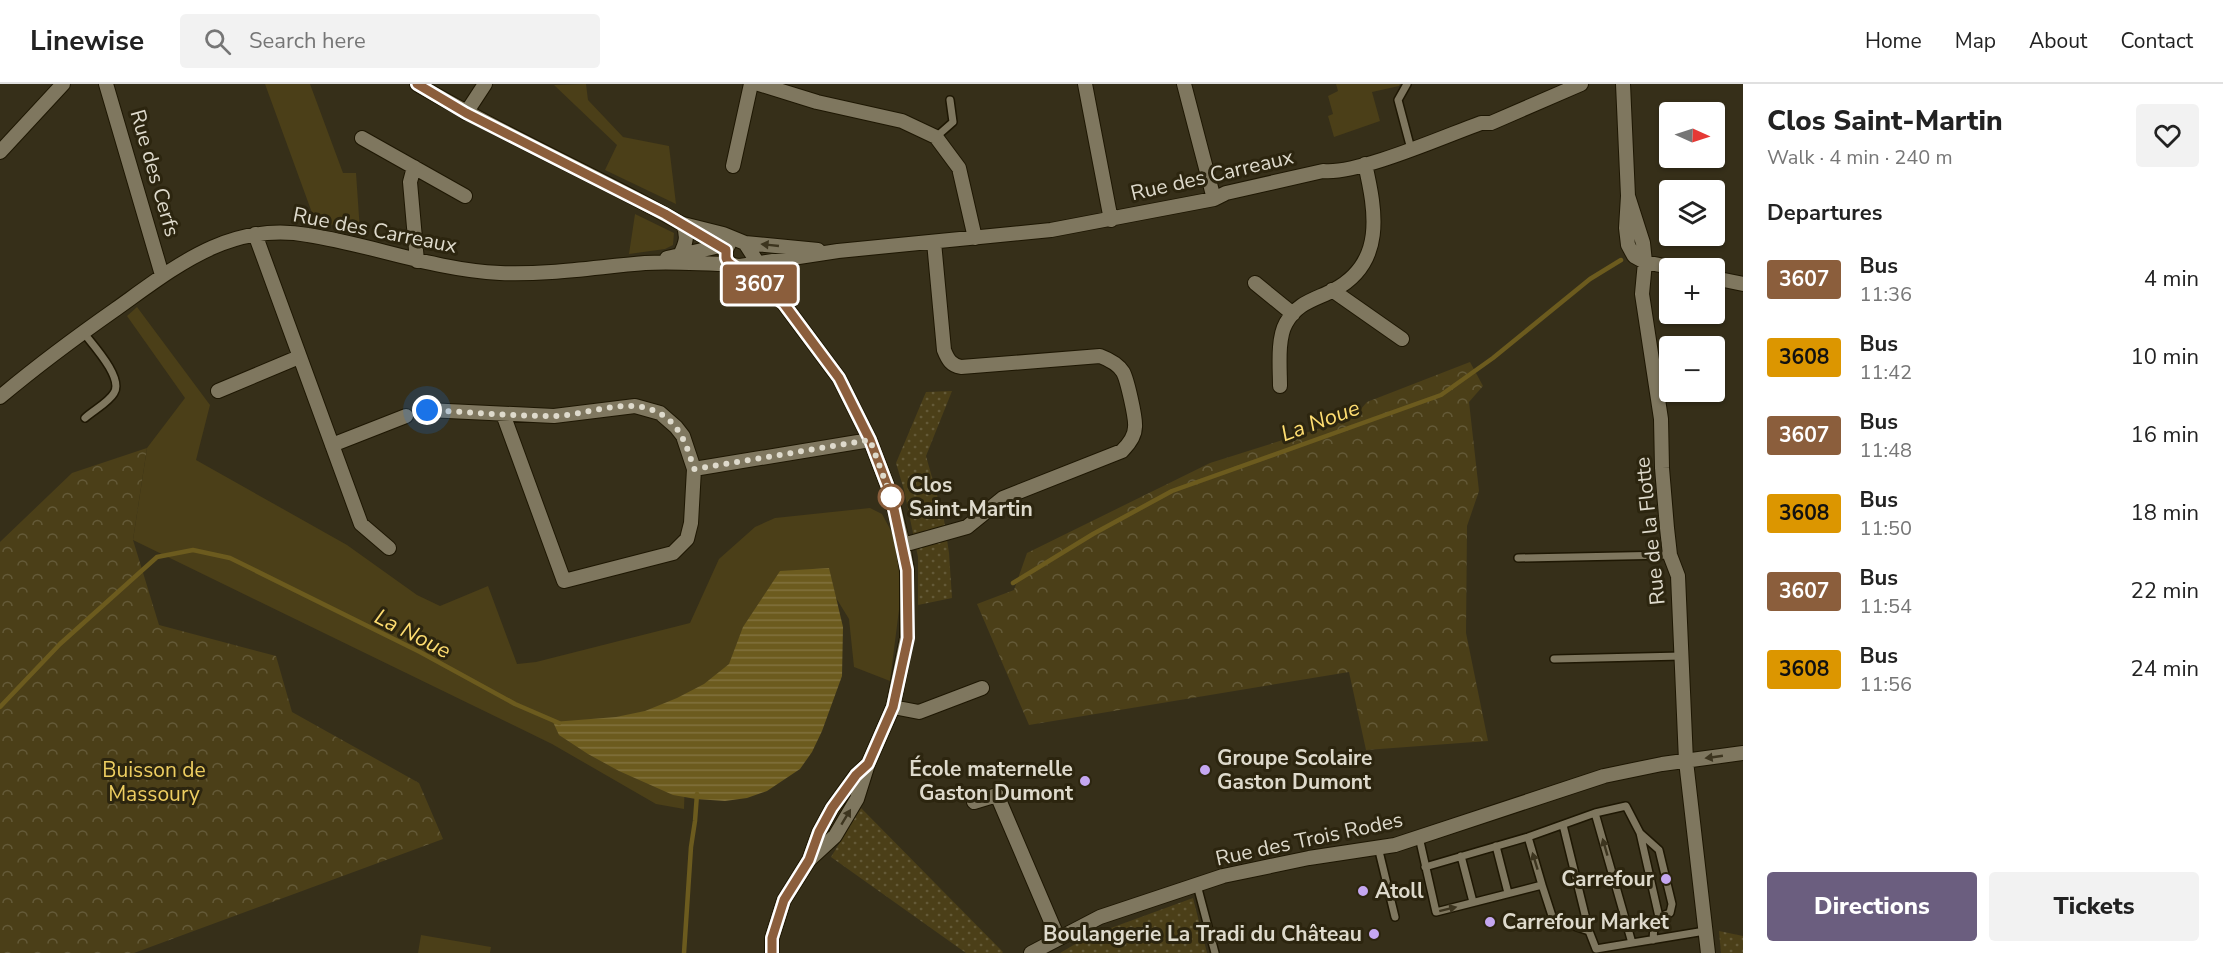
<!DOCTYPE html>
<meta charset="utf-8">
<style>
:root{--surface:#fff;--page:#f2f2f2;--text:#222;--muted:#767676;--line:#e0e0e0;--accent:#6b5e7f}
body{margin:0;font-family:"Nunito Sans",sans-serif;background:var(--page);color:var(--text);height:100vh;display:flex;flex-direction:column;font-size:22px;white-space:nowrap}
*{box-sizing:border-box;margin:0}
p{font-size:20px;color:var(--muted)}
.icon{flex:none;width:33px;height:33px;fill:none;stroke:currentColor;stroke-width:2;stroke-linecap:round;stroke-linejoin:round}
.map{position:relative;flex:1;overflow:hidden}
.drawer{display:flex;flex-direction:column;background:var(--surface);width:480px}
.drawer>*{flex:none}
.badge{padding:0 12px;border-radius:4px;font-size:21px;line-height:39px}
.needle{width:39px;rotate:93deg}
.tools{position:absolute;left:1659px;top:18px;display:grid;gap:12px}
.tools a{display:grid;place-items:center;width:66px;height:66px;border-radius:6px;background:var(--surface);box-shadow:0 2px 4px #0004;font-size:30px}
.you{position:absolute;width:30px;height:30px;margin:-15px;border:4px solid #fff;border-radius:50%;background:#1a73e8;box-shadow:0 0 0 9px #1a73e833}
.map>.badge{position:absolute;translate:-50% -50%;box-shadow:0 0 0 3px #fff}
h2{padding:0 24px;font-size:22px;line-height:54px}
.round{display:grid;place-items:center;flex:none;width:63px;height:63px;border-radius:6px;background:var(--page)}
.head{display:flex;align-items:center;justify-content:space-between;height:102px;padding:0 24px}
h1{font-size:28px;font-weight:800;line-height:45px}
.cta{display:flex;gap:12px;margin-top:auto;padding:12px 24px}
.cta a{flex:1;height:69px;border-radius:6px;background:var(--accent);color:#fff;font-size:24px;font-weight:800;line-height:69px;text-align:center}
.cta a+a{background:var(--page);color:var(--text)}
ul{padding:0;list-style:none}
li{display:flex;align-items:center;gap:18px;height:78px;padding:0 24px}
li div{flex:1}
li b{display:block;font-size:22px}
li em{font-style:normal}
li .badge{min-width:66px;font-weight:700;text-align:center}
header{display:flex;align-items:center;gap:36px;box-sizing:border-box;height:84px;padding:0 30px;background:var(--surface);border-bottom:2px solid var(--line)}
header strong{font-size:28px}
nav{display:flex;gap:33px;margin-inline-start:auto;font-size:21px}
.search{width:420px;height:54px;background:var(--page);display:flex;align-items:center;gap:15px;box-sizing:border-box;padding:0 21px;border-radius:6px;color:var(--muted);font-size:22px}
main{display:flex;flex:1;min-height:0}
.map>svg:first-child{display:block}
.grass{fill:url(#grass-dots)}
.forest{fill:url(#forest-crowns)}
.park{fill:#4b3f18}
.water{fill:url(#water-rules)}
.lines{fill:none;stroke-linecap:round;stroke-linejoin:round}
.stream{stroke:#6c5b1e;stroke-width:4.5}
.service-casing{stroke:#1e1703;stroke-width:10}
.minor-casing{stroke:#1e1703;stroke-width:16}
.service{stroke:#7f775f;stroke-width:7}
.minor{stroke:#7f775f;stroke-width:14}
.oneway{fill:#3d351f}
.line-casing{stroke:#fff;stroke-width:14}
.line{stroke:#8b5e3c;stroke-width:9}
.walk{stroke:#dedacc;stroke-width:6;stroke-dasharray:0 10.8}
.stop-dot{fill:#fff;stroke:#8b5e3c;stroke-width:3}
.poi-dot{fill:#c5a7f1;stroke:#2c250f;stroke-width:2}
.labels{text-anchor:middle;stroke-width:6;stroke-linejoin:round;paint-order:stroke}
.street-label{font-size:21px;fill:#dedacc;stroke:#2c250f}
.stop-label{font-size:21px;font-weight:bold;fill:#dedacc;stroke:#2c250f;text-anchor:start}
.poi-label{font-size:21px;font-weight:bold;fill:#dedacc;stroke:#2c250f;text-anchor:start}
.park-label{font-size:21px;fill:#eece61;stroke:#2c250f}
.water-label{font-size:22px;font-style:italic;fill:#fedd71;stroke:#2c250f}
</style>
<header>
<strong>Linewise</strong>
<div class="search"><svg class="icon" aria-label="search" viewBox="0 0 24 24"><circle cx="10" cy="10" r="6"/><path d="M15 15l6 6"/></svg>Search here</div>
<nav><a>Home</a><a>Map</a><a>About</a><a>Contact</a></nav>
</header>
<main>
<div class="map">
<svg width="1743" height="869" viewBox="0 0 1743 869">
<defs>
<pattern id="grass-dots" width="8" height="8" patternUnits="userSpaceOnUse" patternTransform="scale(1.5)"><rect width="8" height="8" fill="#4b3f18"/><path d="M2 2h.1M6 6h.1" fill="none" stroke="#645a38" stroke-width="1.8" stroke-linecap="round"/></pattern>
<pattern id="forest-crowns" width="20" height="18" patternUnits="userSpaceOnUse" patternTransform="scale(1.5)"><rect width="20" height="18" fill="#4b3f18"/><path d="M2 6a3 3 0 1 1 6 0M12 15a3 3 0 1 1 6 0" fill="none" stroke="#645a38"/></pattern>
<pattern id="water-rules" width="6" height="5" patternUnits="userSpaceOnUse" patternTransform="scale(1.5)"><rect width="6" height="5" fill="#6c5b1e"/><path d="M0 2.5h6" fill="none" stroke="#81723e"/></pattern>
</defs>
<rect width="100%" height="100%" fill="#362f19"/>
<path class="grass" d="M 952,307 L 926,372 L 944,436 L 949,469 L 952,514 L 918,521 L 918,473 L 904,406 L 896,379 L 926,308 Z
M 861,724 L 1003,868 L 1002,869 L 966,869 L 831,773 Z
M 1193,814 L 1207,869 L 1060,869 L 1089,852 Z
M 1719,847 L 1743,852 L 1743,869 L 1721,869 Z"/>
<path class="forest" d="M 1470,278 L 1483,302 L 1469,318 L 1479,407 L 1467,442 L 1466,549 L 1488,657 L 1366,666 L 1349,588 L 1029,641 L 977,520 L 1014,506 L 1027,469 L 1210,379 L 1353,334 L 1367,318 Z
M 147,364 L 133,456 L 159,541 L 276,572 L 292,628 L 419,699 L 443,755 L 134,869 L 0,869 L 0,458 L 72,389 Z"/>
<path class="park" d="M 265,0 L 310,0 L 343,89 L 356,89 L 360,147 L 315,137 Z
M 586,0 L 588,16 L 623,53 L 669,62 L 676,120 L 605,86 L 617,61 L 554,1 Z
M 1336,0 L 1400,0 L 1399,2 L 1372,8 L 1380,37 L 1334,53 L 1328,32 L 1333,30 L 1328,12 L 1338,7 Z
M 635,130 L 674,149 L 673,161 L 665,165 L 629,170 Z
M 137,223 L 210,321 L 196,376 L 347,461 L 417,511 L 440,522 L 488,502 L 517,580 L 536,578 L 690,539 L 719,475 L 755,443 L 775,434 L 870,424 L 882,430 L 896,456 L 901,510 L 890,597 L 854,583 L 849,535 L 825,496 L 685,696 L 684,725 L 656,720 L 552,660 L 133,456 L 147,364 L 185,314 L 127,232 Z
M 421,851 L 491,863 L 490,869 L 418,869 Z"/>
<path class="water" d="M 829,484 L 843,543 L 842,592 L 822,647 L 812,668 L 800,685 L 767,707 L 747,714 L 725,717 L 696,715 L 673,711 L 619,687 L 588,670 L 559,651 L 553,638 L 616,633 L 645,627 L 677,614 L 704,600 L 729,580 L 743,543 L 780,487 Z"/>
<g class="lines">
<path class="stream" d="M 1013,499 L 1093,450 L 1172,407 L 1441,311 L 1493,274 L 1590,195 L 1621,176
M 0,623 L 60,560 L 157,473 L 193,466 L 230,474 L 420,568 L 515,620 L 559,639
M 684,869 L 691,763 L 695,737 L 697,710"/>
<defs>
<path id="service" d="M 1407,0 L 1398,16 L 1411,65
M 936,53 L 953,38 L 950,16
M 83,248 C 92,260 124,294 114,309 C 109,318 94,326 85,334
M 1518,474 L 1670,471
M 1554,575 L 1682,572
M 1563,741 L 1589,847
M 1640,749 L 1659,766 L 1672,820 L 1670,829 L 1659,833
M 1419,753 L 1436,828 L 1542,801 L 1553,835 L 1589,847 L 1596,865 L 1705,847
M 1528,753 L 1542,801
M 1496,762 L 1508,809
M 1378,763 L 1395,833
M 1461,772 L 1473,818
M 1425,783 L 1528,753 L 1595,729
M 1197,801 L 1215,869
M 1632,859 L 1595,729 L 1626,722 L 1640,749 L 1659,833 L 1654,841 L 1653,856"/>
<path id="minor" d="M 106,0 L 162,191
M 417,0 C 518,60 627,104 726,166
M 759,0 L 817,18 L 902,37 L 936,53 L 959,84 L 975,154
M 1085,0 L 1111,136
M 1184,0 L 1214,115
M 1623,0 L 1628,112 L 1626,144 L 1628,161 L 1634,172 L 1645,178 L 1674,184
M 466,29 L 485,0
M 362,54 L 465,112
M 0,68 L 63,0
M 733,82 L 751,0
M 414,83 L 410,98 L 417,177
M 1628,112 L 1643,159 L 1645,178 L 1642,210 L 1661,335 L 1662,384 L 1667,444 L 1670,471 L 1678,492 L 1686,677 L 1708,869
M 683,140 L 723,150 L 745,159 L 784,220 L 839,294 L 870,356 L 891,411 L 903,461 L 907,486 L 907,554 L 893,623 L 868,680 L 857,715 L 835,752 L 809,776
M 255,150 L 361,440 L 389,464
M 745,159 L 818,166
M 729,160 C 722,171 726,182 740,182 L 838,167 L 1051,146 L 1214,115 L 1226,109 L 1323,87 C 1357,91 1445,52 1481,39 L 1491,39 L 1581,0
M 680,171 C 686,159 688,153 683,140
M 667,174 L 724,161
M 736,182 L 776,213
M 1714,194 L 1743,200
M 1255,199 L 1293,230
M 1332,206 L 1402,255
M 1280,302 C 1280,284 1277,255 1286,239 C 1298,218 1314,216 1334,206 C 1385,179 1376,128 1365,80
M 218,307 L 299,273
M 0,313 C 37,282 76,253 116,225 C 175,183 230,137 308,151 C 373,161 434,186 500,189 C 549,191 596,183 645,179 C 673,177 703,180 731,180
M 427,326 L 554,332 L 635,322 L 660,329 L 676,343 L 683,352 L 694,385 L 691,439 L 687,455 L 673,469 L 564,497 L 503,330
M 332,361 L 406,332
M 694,385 L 870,356
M 903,461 L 967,443 L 1003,414 L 1122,367 C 1128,361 1135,353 1135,343 C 1136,334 1127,295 1123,288 C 1118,280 1108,275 1100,272 L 961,283 C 951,281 948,276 944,266 L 934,158
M 893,623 L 919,628 L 982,604
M 974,718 L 997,711 L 1058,854
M 772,869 L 772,854 L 784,816 L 809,776 L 819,748 L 832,724 L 856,691 L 868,680
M 1031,869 L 1100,833 L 1223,792 L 1309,774 L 1395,761 L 1604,692 L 1662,680 L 1743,669"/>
</defs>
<use href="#service" class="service-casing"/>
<use href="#minor" class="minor-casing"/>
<use href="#service" class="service"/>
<use href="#minor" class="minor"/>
</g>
<defs><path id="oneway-solid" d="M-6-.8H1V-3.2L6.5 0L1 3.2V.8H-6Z" transform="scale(1.5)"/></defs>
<g class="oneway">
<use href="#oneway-solid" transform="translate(770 161) rotate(-174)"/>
<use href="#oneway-solid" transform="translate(1714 673) rotate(172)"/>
<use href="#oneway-solid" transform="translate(846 733) rotate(-59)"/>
<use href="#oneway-solid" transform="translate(1605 763) rotate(-106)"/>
<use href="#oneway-solid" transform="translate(1535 777) rotate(-107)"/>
<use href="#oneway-solid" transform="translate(1448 825) rotate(-14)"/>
</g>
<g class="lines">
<defs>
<path id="line" d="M 417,0 L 466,29 L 665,130 L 726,166 L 726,174 L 728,178 L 784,220 L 839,294 L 870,356 L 891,411 L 907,486 L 908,554 L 893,623 L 868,680 L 856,691 L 832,724 L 819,748 L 809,776 L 784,816 L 772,854 L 772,869"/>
</defs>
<use href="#line" class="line-casing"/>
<use href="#line" class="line"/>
<path class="walk" d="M 427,326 C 468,328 510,332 551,332 C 585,333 626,311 659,329 C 681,341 687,363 694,385 L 870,356 L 891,413"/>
</g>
<circle class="stop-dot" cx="891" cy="413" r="12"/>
<g class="poi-dot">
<circle cx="1205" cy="686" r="6"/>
<circle cx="1085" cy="697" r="6"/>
<circle cx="1666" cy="795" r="6"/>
<circle cx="1363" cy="807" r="6"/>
<circle cx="1490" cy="838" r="6"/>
<circle cx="1374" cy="850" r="6"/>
</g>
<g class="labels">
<g class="street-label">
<text transform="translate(155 89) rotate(74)" y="7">Rue des Cerfs</text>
<text transform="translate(1212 91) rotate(-13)" y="7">Rue des Carreaux</text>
<text transform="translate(375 146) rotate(11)" y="7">Rue des Carreaux</text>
<text transform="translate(1650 447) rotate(-96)" y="7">Rue de la Flotte</text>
<text transform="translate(1309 755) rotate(-12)" y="7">Rue des Trois Rodes</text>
</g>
<g class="stop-label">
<text x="909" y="408">Clos<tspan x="909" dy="24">Saint-Martin</tspan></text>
</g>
<g class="poi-label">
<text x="1217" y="681">Groupe Scolaire<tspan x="1217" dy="24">Gaston Dumont</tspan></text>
<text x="1073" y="692" text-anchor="end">École maternelle<tspan x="1073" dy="24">Gaston Dumont</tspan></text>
<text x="1654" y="802" text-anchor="end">Carrefour</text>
<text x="1375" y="814">Atoll</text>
<text x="1502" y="845">Carrefour Market</text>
<text x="1362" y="857" text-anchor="end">Boulangerie La Tradi du Château</text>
</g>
<g class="park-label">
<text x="154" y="693">Buisson de<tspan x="154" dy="24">Massoury</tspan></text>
</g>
<g class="water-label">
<text transform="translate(1320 336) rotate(-20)" y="8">La Noue</text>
<text transform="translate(413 549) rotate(27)" y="8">La Noue</text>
</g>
</g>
</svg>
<div class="tools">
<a><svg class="needle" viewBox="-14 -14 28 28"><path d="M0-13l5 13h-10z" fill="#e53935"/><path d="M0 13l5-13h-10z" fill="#767676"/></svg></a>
<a><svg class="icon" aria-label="layers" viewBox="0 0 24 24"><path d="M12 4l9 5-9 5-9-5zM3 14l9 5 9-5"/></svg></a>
<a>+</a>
<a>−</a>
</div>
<div class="you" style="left:427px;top:326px"></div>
<b class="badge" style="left:760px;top:200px;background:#8b5e3c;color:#fff">3607</b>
</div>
<section class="drawer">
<div class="head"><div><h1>Clos Saint-Martin</h1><p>Walk · 4 min · 240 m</p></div><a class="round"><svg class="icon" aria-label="heart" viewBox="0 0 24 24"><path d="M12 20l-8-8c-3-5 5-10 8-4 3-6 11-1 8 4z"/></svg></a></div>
<h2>Departures</h2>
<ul>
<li><span class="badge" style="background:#8b5e3c;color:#fff">3607</span><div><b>Bus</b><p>11:36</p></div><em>4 min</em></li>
<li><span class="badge" style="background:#dc9600;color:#111">3608</span><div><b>Bus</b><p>11:42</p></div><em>10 min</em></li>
<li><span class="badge" style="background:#8b5e3c;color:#fff">3607</span><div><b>Bus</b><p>11:48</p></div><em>16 min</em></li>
<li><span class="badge" style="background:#dc9600;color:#111">3608</span><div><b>Bus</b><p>11:50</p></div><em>18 min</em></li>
<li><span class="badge" style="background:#8b5e3c;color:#fff">3607</span><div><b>Bus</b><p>11:54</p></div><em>22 min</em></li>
<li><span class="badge" style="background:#dc9600;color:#111">3608</span><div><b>Bus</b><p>11:56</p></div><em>24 min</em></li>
</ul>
<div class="cta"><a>Directions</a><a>Tickets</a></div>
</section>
</main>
